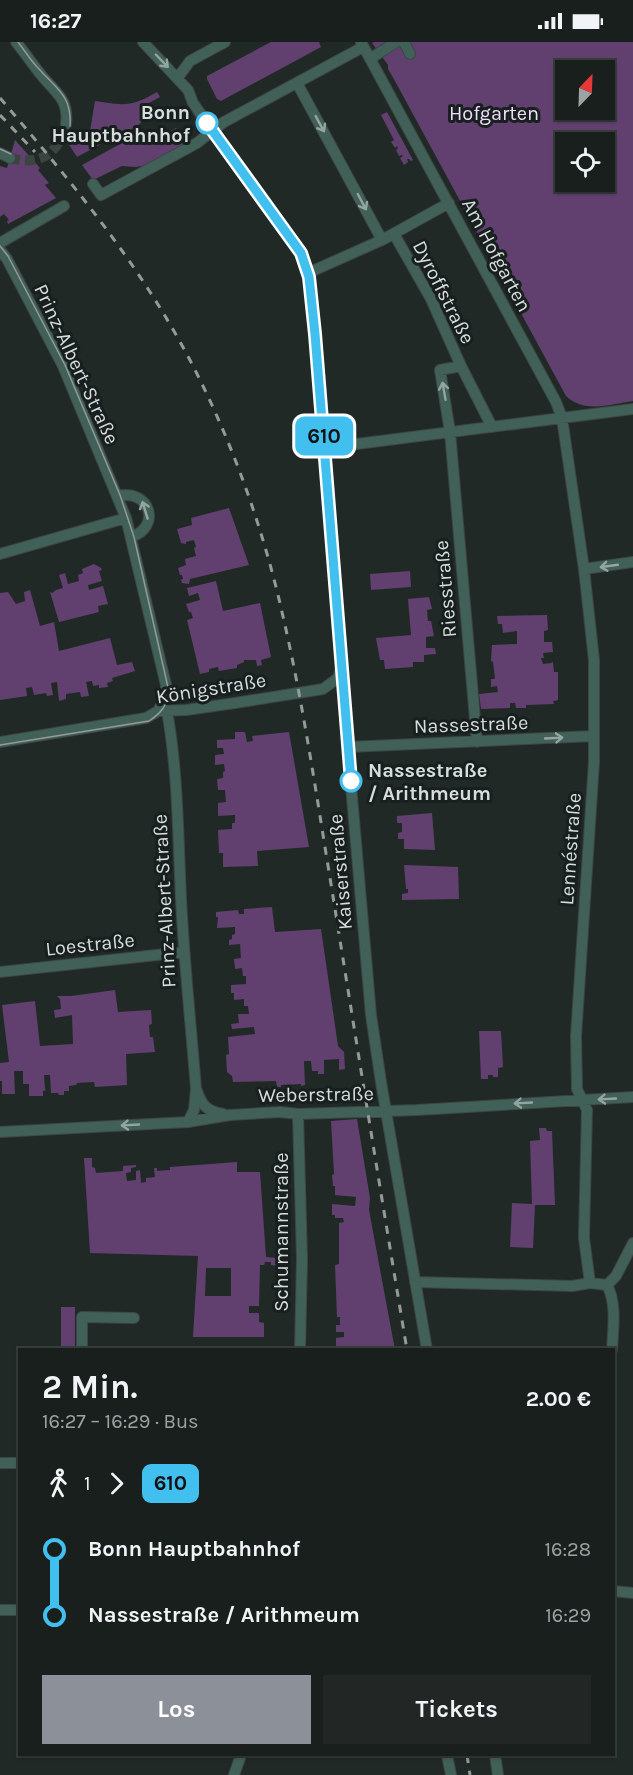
<!DOCTYPE html>
<html lang="de">
<meta charset="utf-8">
<style>
:root{--surface:#191f1d;--page:#222726;--text:#f1f3f6;--muted:#9fa2a4;--line:#373d3b;--accent:#8c9099}
body{margin:0;font-family:Karla,sans-serif;background:var(--page);color:var(--text);height:100vh;display:flex;flex-direction:column;font-size:22px;white-space:nowrap}
*{box-sizing:border-box;margin:0}
p{font-size:20px;color:var(--muted)}
.icon{flex:none;width:33px;height:33px;fill:none;stroke:currentColor;stroke-width:2;stroke-linecap:round;stroke-linejoin:round}
.map{position:relative;flex:1;overflow:hidden}
.drawer{position:absolute;left:18px;top:1306px;width:597px;height:408px;display:flex;flex-direction:column;background:var(--surface);border-radius:0px;box-shadow:0 2px 4px #0004,0 0 0 2px var(--line)}
.drawer>*{flex:none}
.badge{padding:0 12px;border-radius:9px;font-size:21px;line-height:39px}
.needle{width:39px;rotate:23deg}
.tools{position:absolute;left:555px;top:18px;display:grid;gap:12px}
.tools a{display:grid;place-items:center;width:60px;height:60px;border-radius:0px;background:var(--surface);box-shadow:0 2px 4px #0004,0 0 0 2px var(--line);font-size:30px}
.map>.badge{position:absolute;translate:-50% -50%;box-shadow:0 0 0 3px #fff}
.legs{display:flex;align-items:center;gap:9px;height:66px;padding:0 24px;font-size:20px}
.legs p{margin-inline-start:auto}
.overview{display:flex;align-items:center;justify-content:space-between;height:102px;padding:0 24px}
h1{font-size:33px;font-weight:700;line-height:45px}
.cta{display:flex;gap:12px;margin-top:auto;padding:12px 24px}
.cta a{flex:1;height:69px;border-radius:0px;background:var(--accent);color:#fff;font-size:24px;font-weight:700;line-height:69px;text-align:center}
.cta a+a{background:var(--page);color:var(--text)}
ul{padding:0 24px;list-style:none}
li{display:flex;align-items:center;gap:21px;height:66px;font-size:22px}
li i{display:grid;place-items:center;width:9px;height:100%;margin:0 8px;background:currentColor}
li i::after{content:'';width:15px;height:15px;margin:-8px;border:4px solid;border-radius:50%;background:var(--surface)}
li p{margin-inline-start:auto}
li:first-child i{background:linear-gradient(#0000 50%,currentColor 0)}
li:last-child i{background:linear-gradient(currentColor 50%,#0000 0)}
.status{display:flex;justify-content:space-between;align-items:center;height:42px;padding:0 30px;background:var(--surface);direction:ltr}
.status svg{height:16px;fill:currentColor}
.map>svg:first-child{display:block}
.green{fill:#61406f;fill-rule:evenodd}
.lines{fill:none;stroke-linecap:round;stroke-linejoin:round}
.minor-tunnel{stroke:#3c4442;stroke-width:10;stroke-dasharray:10 5;stroke-linecap:butt}
.minor-casing{stroke:#3e4644;stroke-width:12}
.minor{stroke:#406058;stroke-width:10}
.tram{stroke:#949a98;stroke-width:1.5}
.rail{stroke:#949a98;stroke-width:3;stroke-dasharray:8 8;stroke-linecap:butt}
.oneway{stroke:#94a5a1}
.line-1-casing{stroke:#fff;stroke-width:14}
.line-1{stroke:#41bfef;stroke-width:9}
.stop-1-dot{fill:#fff;stroke:#41bfef;stroke-width:3}
.labels{text-anchor:middle;stroke-width:6;stroke-linejoin:round;paint-order:stroke}
.stop-label{font-size:20px;font-weight:bold;fill:#d8dddc;stroke:#17201e;text-anchor:end}
.park-label{font-size:20px;fill:#f0dcfb;stroke:#17201e}
.street-label{font-size:20px;fill:#d8dddc;stroke:#17201e}
</style>
<div class="status"><b>16:27</b><svg viewBox="0 0 49 12"><path d="M0 12V9h3v3zM5 12V6h3v6zM10 12V3h3v9zM15 12V0h3v12zM26 1h20v11H26zM47 4h2v5h-2z"/></svg></div>
<div class="map">
<svg width="633" height="1733" viewBox="0 0 633 1733">
<rect width="100%" height="100%" fill="#212927"/>
<path class="green" d="M 271,0 L 319,0 L 321,5 L 221,59 L 217,57 L 207,37 L 207,34 Z
M 374,0 L 633,0 L 633,359 C 611,362 585,372 566,354 L 395,39 L 388,27 L 388,23 L 372,1 ZM 566,28 L 604,28 L 604,68 L 566,68 ZM 566,100 L 604,100 L 604,140 L 566,140 Z
M 157,50 L 160,55 L 147,62 L 144,78 L 136,85 L 111,97 L 94,92 L 90,89 L 95,59 C 110,61 124,65 139,59 C 145,57 151,53 157,50 Z
M 387,70 L 413,118 L 411,119 L 409,117 L 407,117 L 408,120 L 404,123 L 400,116 L 403,114 L 402,113 L 399,114 L 396,108 L 398,106 L 397,104 L 395,106 L 391,100 L 394,98 L 381,73 Z
M 176,86 L 185,103 L 148,123 L 136,125 L 122,124 L 93,138 L 82,123 L 140,91 L 149,88 L 164,93 Z
M 62,92 C 75,94 88,94 100,99 L 101,102 L 77,115 Z
M 15,98 L 40,126 L 38,128 L 49,141 L 45,143 L 56,156 L 8,182 L 7,179 L 9,178 L 4,172 L 0,175 L 0,124 L 7,126 Z
M 229,466 L 249,523 L 190,537 L 189,542 L 182,541 L 181,538 L 183,537 L 182,533 L 180,533 L 178,526 L 186,523 L 185,517 L 196,514 L 194,506 L 196,505 L 194,498 L 186,500 L 186,502 L 181,501 L 177,487 L 192,483 L 191,476 Z
M 94,522 L 101,526 L 102,528 L 99,529 L 102,539 L 88,543 L 89,548 L 103,544 L 108,562 L 98,564 L 99,570 L 59,580 L 50,550 L 52,551 L 56,548 L 63,546 L 59,533 L 65,531 L 68,542 L 79,539 L 78,533 L 83,531 L 82,527 Z
M 410,529 L 411,545 L 371,548 L 370,532 Z
M 216,539 L 223,569 L 260,561 L 271,615 L 261,618 L 262,623 L 257,624 L 256,618 L 244,618 L 244,620 L 237,623 L 237,626 L 219,629 L 218,625 L 209,627 L 209,630 L 200,632 L 187,578 L 193,576 L 191,570 L 189,570 L 186,562 L 200,558 L 198,551 L 189,554 L 187,546 Z
M 30,548 L 40,584 L 54,580 L 59,609 L 110,596 L 117,623 L 132,620 L 135,629 L 112,636 L 113,639 L 107,641 L 108,645 L 99,646 L 99,643 L 93,644 L 92,639 L 86,640 L 89,654 L 81,655 L 80,650 L 66,652 L 66,657 L 59,659 L 57,640 L 51,641 L 53,653 L 47,654 L 46,651 L 34,653 L 32,645 L 26,646 L 27,654 L 0,658 L 0,551 L 8,550 L 16,562 L 25,559 L 24,550 Z
M 429,555 L 432,567 L 427,568 L 428,579 L 431,579 L 434,594 L 426,595 L 426,606 L 435,606 L 436,612 L 424,613 L 424,620 L 413,620 L 413,625 L 385,627 L 384,618 L 380,618 L 376,596 L 411,593 L 408,557 Z
M 547,573 L 548,588 L 544,589 L 544,600 L 552,600 L 553,610 L 543,611 L 544,616 L 541,616 L 543,622 L 551,621 L 553,620 L 554,630 L 558,630 L 558,658 L 553,659 L 554,662 L 526,663 L 526,666 L 516,666 L 515,661 L 510,661 L 510,666 L 481,667 L 479,652 L 498,650 L 497,644 L 491,645 L 491,637 L 495,637 L 493,620 L 491,619 L 492,603 L 517,602 L 517,589 L 503,591 L 502,582 L 498,582 L 497,574 Z
M 235,690 L 245,690 L 247,700 L 253,699 L 252,694 L 289,690 L 309,805 L 257,809 L 258,824 L 223,825 L 223,811 L 219,811 L 218,788 L 232,787 L 232,781 L 235,781 L 235,773 L 218,774 L 218,761 L 226,760 L 225,748 L 218,748 L 217,737 L 223,736 L 223,730 L 225,729 L 224,722 L 215,723 L 215,713 L 224,712 L 223,706 L 217,706 L 217,698 L 235,697 Z
M 432,771 L 435,808 L 404,807 L 404,797 L 398,797 L 398,791 L 402,790 L 402,781 L 397,781 L 397,774 Z
M 404,823 L 458,825 L 459,857 L 402,858 L 402,852 L 408,851 L 408,847 L 406,847 Z
M 272,865 L 275,890 L 321,887 L 338,1004 L 344,1010 L 345,1027 L 339,1028 L 339,1017 L 324,1018 L 324,1032 L 318,1032 L 318,1029 L 312,1029 L 311,1019 L 304,1019 L 305,1043 L 301,1044 L 301,1042 L 281,1043 L 281,1045 L 277,1045 L 276,1039 L 233,1040 L 232,1034 L 227,1030 L 226,1013 L 229,1012 L 228,995 L 255,992 L 254,985 L 232,987 L 231,982 L 239,981 L 238,972 L 249,972 L 248,964 L 244,964 L 244,957 L 234,958 L 234,951 L 231,951 L 231,943 L 246,942 L 246,934 L 243,934 L 242,926 L 235,927 L 234,917 L 241,916 L 240,902 L 229,903 L 229,898 L 232,897 L 232,893 L 235,892 L 235,885 L 217,886 L 218,875 L 216,875 L 216,870 L 238,868 L 239,872 L 244,872 L 244,867 Z
M 115,948 L 118,970 L 151,968 L 152,982 L 149,983 L 150,995 L 153,995 L 155,1010 L 126,1012 L 127,1043 L 95,1045 L 94,1040 L 77,1041 L 76,1043 L 69,1044 L 69,1049 L 64,1049 L 64,1053 L 59,1053 L 58,1051 L 51,1051 L 50,1033 L 44,1033 L 45,1047 L 46,1048 L 43,1049 L 43,1054 L 29,1054 L 29,1042 L 23,1042 L 23,1029 L 14,1029 L 15,1052 L 2,1052 L 2,1039 L 0,1039 L 0,1021 L 9,1020 L 2,963 L 35,959 L 40,1004 L 73,1002 L 72,973 L 55,976 L 54,968 L 61,967 L 60,957 L 57,954 L 71,954 Z
M 479,989 L 501,989 L 503,1025 L 498,1026 L 498,1035 L 493,1035 L 493,1033 L 488,1033 L 488,1037 L 481,1037 Z
M 357,1077 L 370,1156 L 369,1168 L 395,1308 L 336,1307 L 336,1296 L 344,1295 L 344,1290 L 336,1290 L 336,1283 L 340,1283 L 340,1275 L 337,1275 L 335,1223 L 339,1222 L 339,1181 L 344,1180 L 343,1176 L 335,1176 L 335,1173 L 332,1173 L 332,1162 L 355,1164 L 356,1155 L 335,1153 L 335,1144 L 333,1144 L 332,1133 L 334,1132 L 331,1079 Z
M 539,1086 L 546,1086 L 547,1089 L 552,1089 L 555,1163 L 535,1163 L 533,1206 L 510,1205 L 512,1161 L 532,1162 L 530,1099 L 540,1098 Z
M 84,1116 L 92,1116 L 92,1125 L 95,1126 L 96,1131 L 123,1129 L 123,1124 L 136,1123 L 136,1125 L 131,1126 L 131,1130 L 126,1131 L 127,1139 L 136,1138 L 136,1129 L 140,1128 L 141,1141 L 146,1140 L 146,1136 L 155,1135 L 154,1126 L 157,1126 L 157,1129 L 170,1128 L 170,1125 L 237,1120 L 237,1130 L 260,1130 L 266,1215 L 278,1216 L 278,1224 L 271,1223 L 271,1220 L 265,1220 L 264,1223 L 260,1223 L 259,1264 L 249,1264 L 249,1271 L 259,1271 L 259,1280 L 264,1281 L 264,1295 L 193,1295 L 198,1214 L 90,1211 ZM 206,1226 L 231,1226 L 231,1254 L 205,1254 Z
M 61,1265 L 75,1265 L 75,1308 L 61,1308 Z"/>
<g class="lines">
<path class="minor-tunnel" d="M 10,116 C 41,124 58,112 66,82"/>
<defs>
<path id="minor" d="M 16,0 C 25,11 33,23 42,34 C 56,51 69,57 66,82
M 143,0 L 188,48 L 193,61 L 218,97 L 301,211 L 310,239 L 320,340 L 352,755 L 371,973 L 381,1040 L 427,1308
M 361,0 L 556,360 L 562,376 L 584,527 L 594,618 L 594,720 L 576,994 L 577,1047 L 587,1068 L 584,1196 L 590,1241
M 404,0 L 410,12
M 370,17 L 396,0
M 179,34 L 190,19 L 225,0
M 297,41 L 382,198
M 0,111 L 10,116
M 93,142 L 101,153 L 197,101 L 224,80 L 363,5
M 394,192 L 431,257 L 461,324 L 492,385
M 0,201 L 64,164
M 0,208 L 7,217 L 63,324 L 126,476 L 166,643 L 166,655 L 158,669
M 308,231 L 382,198 L 449,161
M 461,324 L 440,328 L 450,390 L 477,700
M 325,406 L 633,367
M 117,454 C 150,446 162,485 131,495
M 0,512 L 126,476
M 584,527 L 633,520
M 167,669 C 178,730 178,794 181,856 C 184,920 191,983 196,1047 L 194,1068 L 188,1080
M 0,700 L 146,676 L 158,669 L 186,668 L 235,661 L 323,647 L 338,636 L 341,627
M 348,705 L 594,694
M 0,930 L 184,910
M 197,1049 C 202,1064 207,1069 223,1072
M 298,1072 L 302,1217 L 300,1308
M 0,1090 L 188,1080 L 230,1073 L 280,1070 L 298,1072 L 417,1068 L 633,1055
M 415,1240 L 572,1244 L 590,1241 L 607,1243
M 607,1243 C 617,1261 613,1288 612,1308
M 607,1243 L 616,1234 L 633,1201
M 82,1308 L 82,1275 L 134,1276
M 0,1421 L 20,1421
M 614,1549 L 633,1551
M 0,1568 L 20,1568
M 447,1713 L 451,1733
M 495,1713 L 498,1733
M 234,1733 L 241,1713"/>
</defs>
<use href="#minor" class="minor-casing"/>
<use href="#minor" class="minor"/>
<path class="tram" d="M 18,0 C 25,9 31,19 39,27 C 57,47 72,54 70,84
M 0,107 L 11,112
M 0,204 L 8,214 L 65,323 L 120,453 L 134,495 L 169,650 C 167,664 161,671 149,679 L 0,703"/>
<path class="rail" d="M 0,56 C 76,145 151,236 202,342 C 237,414 264,491 282,570 C 303,660 316,751 331,842 C 356,998 381,1153 407,1308
M 0,73 L 35,110
M 467,1713 L 470,1733"/>
</g>
<defs><path id="oneway-shaft" d="M-6 0H5M1.5-3L5.5 0L1.5 3" fill="none" stroke-width="1.6" stroke-linecap="round" stroke-linejoin="round" transform="scale(1.5)"/></defs>
<g class="oneway">
<use href="#oneway-shaft" transform="translate(162 19) rotate(46)"/>
<use href="#oneway-shaft" transform="translate(320 82) rotate(61)"/>
<use href="#oneway-shaft" transform="translate(362 160) rotate(62)"/>
<use href="#oneway-shaft" transform="translate(444 349) rotate(-100)"/>
<use href="#oneway-shaft" transform="translate(145 468) rotate(-107)"/>
<use href="#oneway-shaft" transform="translate(609 524) rotate(172)"/>
<use href="#oneway-shaft" transform="translate(554 696) rotate(-3)"/>
<use href="#oneway-shaft" transform="translate(607 1057) rotate(177)"/>
<use href="#oneway-shaft" transform="translate(523 1061) rotate(177)"/>
<use href="#oneway-shaft" transform="translate(130 1083) rotate(177)"/>
</g>
<g class="lines">
<defs>
<path id="line-1" d="M 207,81 L 301,211 L 309,235 L 315,292 L 351,739"/>
</defs>
<use href="#line-1" class="line-1-casing"/>
<use href="#line-1" class="line-1"/>
</g>
<g class="stop-1-dot">
<circle cx="207" cy="81" r="10"/>
<circle cx="351" cy="739" r="10"/>
</g>
<g class="labels">
<g class="stop-label">
<text x="190" y="77">Bonn<tspan x="190" dy="23">Hauptbahnhof</tspan></text>
<text x="368" y="735" text-anchor="start">Nassestraße<tspan x="368" dy="23">/ Arithmeum</tspan></text>
</g>
<g class="park-label">
<text x="494" y="78">Hofgarten</text>
</g>
<g class="street-label">
<text transform="translate(497 213) rotate(62)" y="7">Am Hofgarten</text>
<text transform="translate(444 250) rotate(63)" y="7">Dyroffstraße</text>
<text transform="translate(77 322) rotate(65)" y="7">Prinz-Albert-Straße</text>
<text transform="translate(445 547) rotate(-95)" y="7">Riesstraße</text>
<text transform="translate(211 646) rotate(-9)" y="7">Königstraße</text>
<text transform="translate(471 682) rotate(-2)" y="7">Nassestraße</text>
<text transform="translate(570 807) rotate(-86)" y="7">Lennéstraße</text>
<text transform="translate(340 830) rotate(-95)" y="7">Kaiserstraße</text>
<text transform="translate(164 859) rotate(-93)" y="7">Prinz-Albert-Straße</text>
<text transform="translate(90 902) rotate(-6)" y="7">Loestraße</text>
<text transform="translate(316 1052) rotate(-1)" y="7">Weberstraße</text>
<text transform="translate(281 1190) rotate(-90)" y="7">Schumannstraße</text>
</g>
</g>
</svg>
<div class="tools">
<a><svg class="needle" viewBox="-14 -14 28 28"><path d="M0-13l5 13h-10z" fill="#e53935"/><path d="M0 13l5-13h-10z" fill="#9fa2a4"/></svg></a>
<a><svg class="icon" aria-label="locate" viewBox="0 0 24 24"><circle cx="12" cy="12" r="6"/><path d="M12 2v4M12 18v4M2 12h4M18 12h4"/></svg></a>
</div>
<b class="badge" style="left:324px;top:394px;background:#41bfef;color:#111">610</b>
<section class="drawer">
<div class="overview"><div><h1>2 Min.</h1><p>16:27 – 16:29 · Bus</p></div><b>2.00 €</b></div>
<div class="legs"><svg class="icon" aria-label="walk" viewBox="0 0 24 24"><circle cx="13" cy="4" r="2"/><path d="M13 8l-2 6 4 7M11 14l-3 7M7 12l3-4h3l4 4"/></svg>1<svg class="icon" aria-label="forward" viewBox="0 0 24 24"><path d="M9 5l7 7-7 7"/></svg><b class="badge" style="background:#41bfef;color:#111">610</b></div>
<ul>
<li><i style="color:#41bfef"></i><b>Bonn Hauptbahnhof</b><p>16:28</p></li>
<li><i style="color:#41bfef"></i><b>Nassestraße / Arithmeum</b><p>16:29</p></li>
</ul>
<div class="cta"><a>Los</a><a>Tickets</a></div>
</section>
</div>
